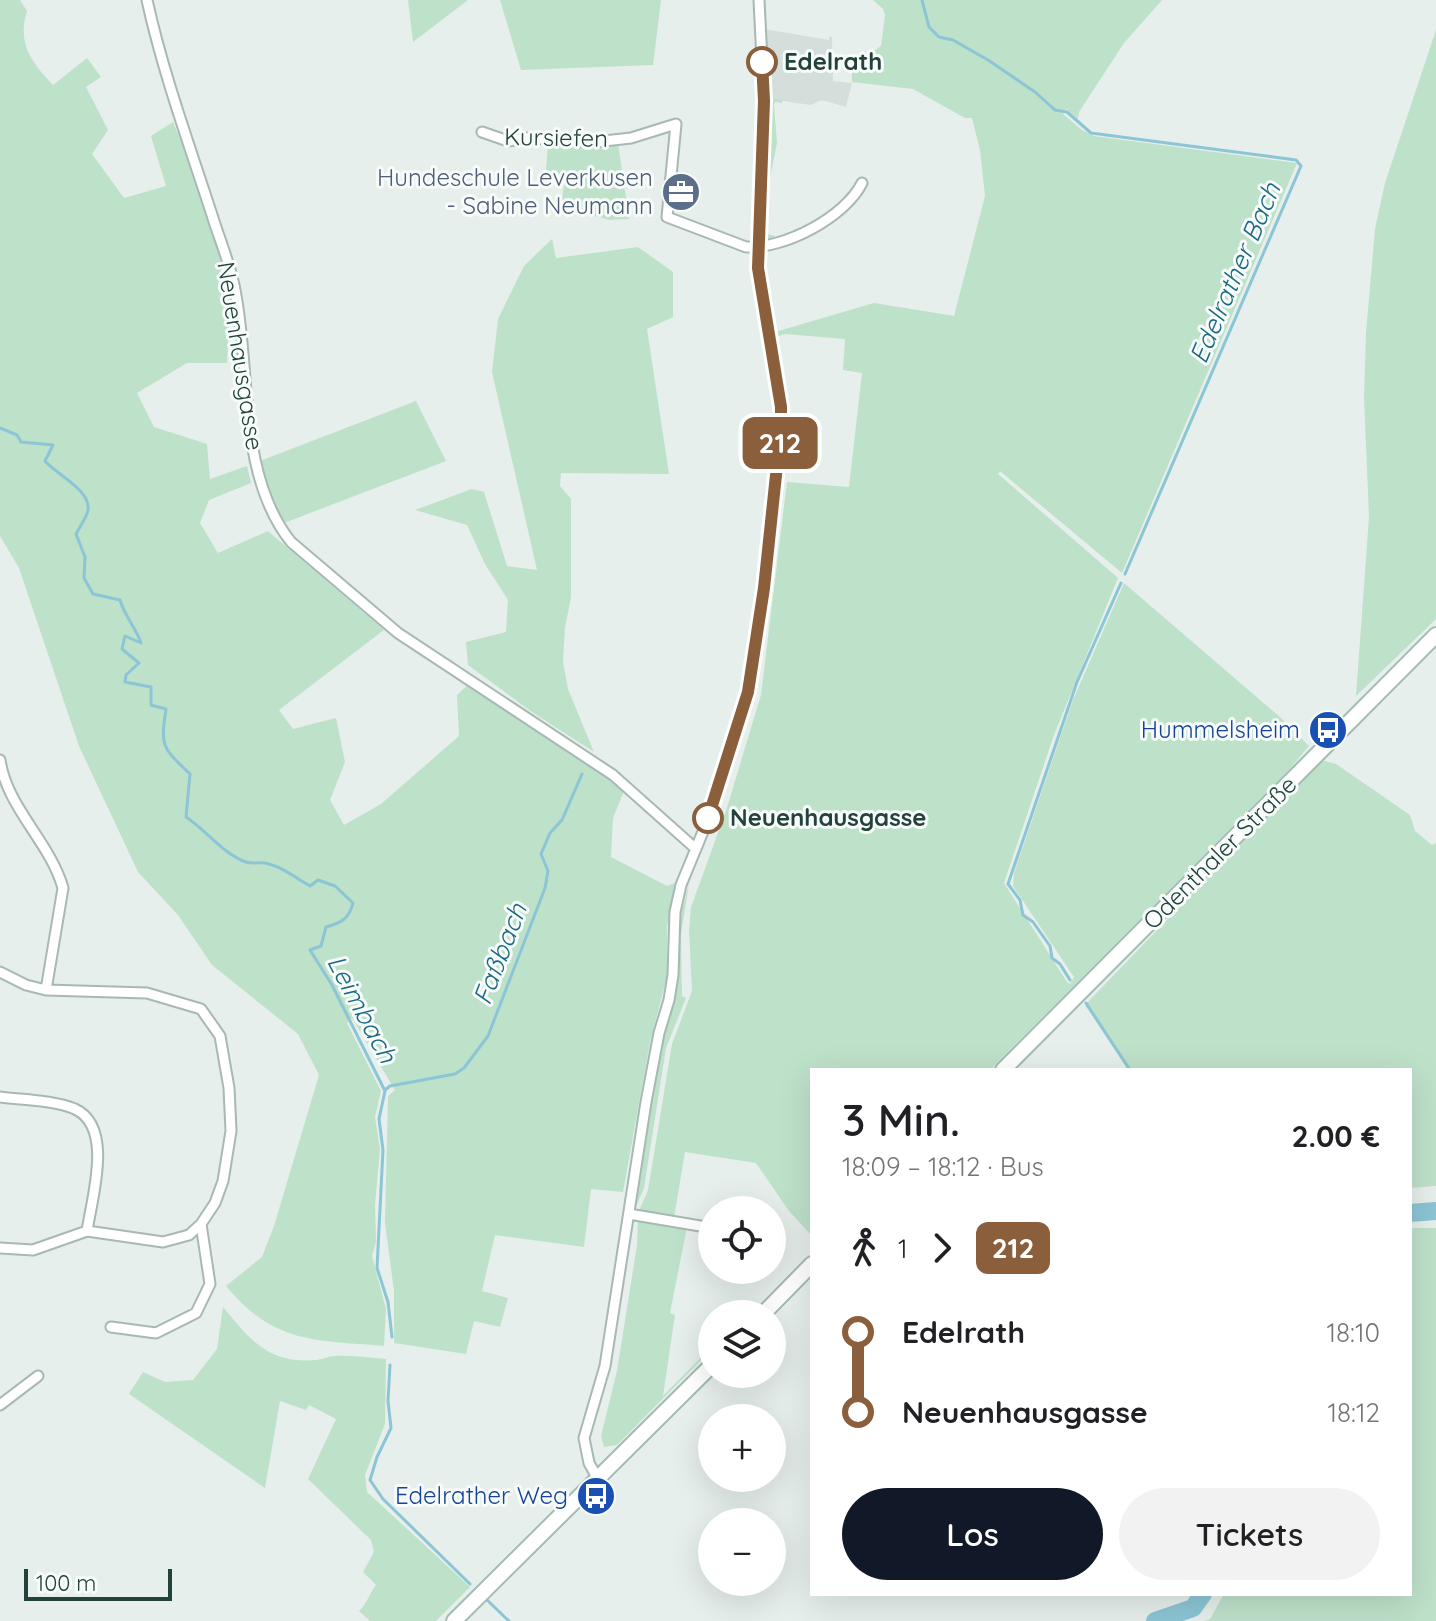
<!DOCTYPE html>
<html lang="de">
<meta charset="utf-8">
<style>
:root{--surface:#fff;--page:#f2f2f2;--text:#202124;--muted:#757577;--accent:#111827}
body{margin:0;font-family:Quicksand,sans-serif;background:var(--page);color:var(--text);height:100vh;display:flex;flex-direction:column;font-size:30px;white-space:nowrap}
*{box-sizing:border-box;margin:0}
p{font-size:26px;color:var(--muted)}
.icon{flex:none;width:44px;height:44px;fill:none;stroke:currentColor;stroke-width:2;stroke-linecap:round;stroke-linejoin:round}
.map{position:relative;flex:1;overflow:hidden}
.drawer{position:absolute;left:810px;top:1068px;width:602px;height:528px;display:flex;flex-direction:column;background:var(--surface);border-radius:0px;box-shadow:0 8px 32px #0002}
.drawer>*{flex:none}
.badge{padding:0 16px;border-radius:12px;font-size:28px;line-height:52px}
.tools{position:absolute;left:698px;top:1196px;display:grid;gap:16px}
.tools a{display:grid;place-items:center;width:88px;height:88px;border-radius:50%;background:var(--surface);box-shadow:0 8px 32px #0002;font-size:40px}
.scale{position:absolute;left:24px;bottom:20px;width:148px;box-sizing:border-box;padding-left:8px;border:4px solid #23423c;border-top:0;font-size:22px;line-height:28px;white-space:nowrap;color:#23423c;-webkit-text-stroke:6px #f7fbf9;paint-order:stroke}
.map>.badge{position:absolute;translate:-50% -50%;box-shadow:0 0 0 4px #fff}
.legs{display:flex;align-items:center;gap:12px;height:88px;padding:0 32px;font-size:26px}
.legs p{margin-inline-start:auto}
.head{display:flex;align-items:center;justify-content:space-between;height:136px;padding:0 32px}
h1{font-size:44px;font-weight:600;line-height:60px}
.cta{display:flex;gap:16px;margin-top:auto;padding:16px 32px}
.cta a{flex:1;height:92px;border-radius:48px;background:var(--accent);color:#fff;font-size:32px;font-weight:600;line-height:92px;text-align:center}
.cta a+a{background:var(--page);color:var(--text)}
ul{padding:0 32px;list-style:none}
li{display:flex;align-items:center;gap:28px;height:80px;font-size:30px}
li i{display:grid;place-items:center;width:12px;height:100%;margin:0 10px;background:currentColor}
li i::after{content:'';width:20px;height:20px;margin:-10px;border:6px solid;border-radius:50%;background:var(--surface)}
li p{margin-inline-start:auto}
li:first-child i{background:linear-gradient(#0000 50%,currentColor 0)}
li:last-child i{background:linear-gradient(currentColor 50%,#0000 0)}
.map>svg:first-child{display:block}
.built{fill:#d4dfdb}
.green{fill:#bee1ca}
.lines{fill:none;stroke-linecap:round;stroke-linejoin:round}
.stream{stroke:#8cc5d5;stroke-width:3}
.river{stroke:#8cc5d5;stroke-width:18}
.minor-casing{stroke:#a8b8b3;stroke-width:13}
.secondary-casing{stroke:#a3bbb4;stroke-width:18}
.minor{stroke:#fff;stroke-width:9}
.secondary{stroke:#fff;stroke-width:14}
.line-1-casing{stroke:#fff;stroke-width:18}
.line-1{stroke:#8b5e3c;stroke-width:12}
.stop-1-dot{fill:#fff;stroke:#8b5e3c;stroke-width:4}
.labels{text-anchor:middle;stroke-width:6;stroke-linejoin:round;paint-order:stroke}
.stop-label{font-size:24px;font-weight:bold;fill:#23423c;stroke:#f7fbf9;text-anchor:start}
.street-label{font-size:24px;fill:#23423c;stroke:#f7fbf9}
.service-label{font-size:24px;fill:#4e5e75;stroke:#f7fbf9;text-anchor:end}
.transit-label{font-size:24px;fill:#164399;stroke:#f7fbf9;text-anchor:end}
.water-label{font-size:26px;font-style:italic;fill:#1a6982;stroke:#f7fbf9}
</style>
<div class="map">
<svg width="1436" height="1621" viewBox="0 0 1436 1621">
<rect width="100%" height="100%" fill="#e6efeb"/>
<path class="built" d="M 764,29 L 829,40 L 829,37 L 832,37 L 833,81 L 852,83 L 846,107 L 822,100 L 811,105 L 769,99 Z"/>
<path class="green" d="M 0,0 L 20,0 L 27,11 C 17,43 31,62 53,85 L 87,58 L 101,77 L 86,87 L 108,130 L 92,154 L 124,198 L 166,186 L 151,136 L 173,122 L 197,180 L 222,266 L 230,304 L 227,363 L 187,363 L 137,393 L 154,427 L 207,444 L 210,479 L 247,466 L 251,483 L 209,500 L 200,523 L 218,553 L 268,531 L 384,630 L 279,710 L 293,729 L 336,718 L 345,762 L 330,800 L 344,825 L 381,804 L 459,736 L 457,695 L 470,683 L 584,763 L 609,777 L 624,791 L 613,818 L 611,857 L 667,886 L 675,883 L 667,927 L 667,977 L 650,1042 L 623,1192 L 591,1189 L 584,1247 L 495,1235 L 482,1291 L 508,1298 L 500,1327 L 474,1321 L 466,1354 L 394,1343 L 394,1291 L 385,1223 L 388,1096 L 395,1090 L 352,1018 L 347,1023 L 381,1091 L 375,1117 L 380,1149 L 375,1205 L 376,1242 L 372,1256 L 386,1309 L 384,1346 C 314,1340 274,1344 226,1286 L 262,1257 L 274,1226 L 319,1075 L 298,1034 L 212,965 L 178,915 L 138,872 L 79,746 L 19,568 L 0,536 Z
M 408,0 L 468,0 L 413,42 Z
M 500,0 L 661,0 L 653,65 L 521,70 Z
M 873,0 L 1162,0 L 1124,43 L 1079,112 L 1078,119 L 1066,109 L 1063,114 L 1082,130 L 1094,136 L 1297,163 L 1122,573 L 1000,471 L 998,474 L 1118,578 L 1054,735 L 1004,883 L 1067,982 L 1070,984 L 1074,977 L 1013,886 L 1014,873 L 1073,700 L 1124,583 L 1281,718 L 1309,746 L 1287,772 L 990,1070 L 812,1070 L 812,1236 L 789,1211 L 756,1163 L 685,1152 L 674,1218 L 639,1211 L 648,1190 L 672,1044 L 692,991 L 689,930 L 691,907 L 726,811 L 761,695 L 787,482 L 849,487 L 862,373 L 843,370 L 845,339 L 785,334 L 776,337 L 775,332 L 874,303 L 954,316 L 985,196 L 980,150 L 972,118 L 965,118 L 913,89 L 852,82 L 852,55 L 861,60 L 881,46 L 885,15 L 883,9 Z
M 1436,30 L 1436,619 L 1356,696 L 1369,517 L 1364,398 L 1366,333 L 1375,229 L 1385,183 Z
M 772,98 L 782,100 L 782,103 L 775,102 L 774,106 L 777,143 L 770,178 L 767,234 L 775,236 L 775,239 L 768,240 L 763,236 L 769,99 Z
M 618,143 L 629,219 L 609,220 L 561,206 L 565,178 L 546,171 L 548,144 Z
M 552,239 L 556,258 L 638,247 L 673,272 L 673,317 L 647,329 L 669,474 L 561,473 L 560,486 L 571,499 L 571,597 L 565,628 L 563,662 L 568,689 L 594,752 L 532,712 L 468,665 L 466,642 L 506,632 L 508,600 L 485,564 L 467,525 L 415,510 L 472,489 L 484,492 L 507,566 L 537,570 L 492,372 L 498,319 L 524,266 Z
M 416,401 L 446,461 L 284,523 L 274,509 L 260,461 Z
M 1321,760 L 1336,764 L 1410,815 L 1415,831 L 1432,845 L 1436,843 L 1436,1186 L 1410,1188 L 1410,1070 L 1128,1070 L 1085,1005 Z
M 689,884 L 681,934 L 682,996 L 686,998 L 666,1048 L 644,1188 L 634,1211 L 661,1043 L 677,980 L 679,922 Z
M 638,1219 L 687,1227 L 670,1313 L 675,1315 L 663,1396 L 712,1346 L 712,1349 L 617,1445 L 604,1447 L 601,1436 L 617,1371 L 637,1245 Z
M 1410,1228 L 1436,1228 L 1436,1621 L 1204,1621 L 1210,1619 L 1224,1594 L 1410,1594 Z
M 223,1307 C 251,1341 269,1364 317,1360 C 323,1359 329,1356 335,1356 C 352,1355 370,1358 386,1359 L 385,1424 L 365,1475 L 367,1492 L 470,1587 L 436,1621 L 370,1621 L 359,1611 C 367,1604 369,1594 376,1585 L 363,1572 L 374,1552 L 371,1540 L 308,1479 L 336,1419 L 309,1405 L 306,1410 L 280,1401 L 265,1488 L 129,1394 L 143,1372 L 165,1382 L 193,1380 L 217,1349 Z"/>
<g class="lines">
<path class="stream" d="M 922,0 L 929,27 L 939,37 L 953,40 L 988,60 L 1035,92 L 1055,110 L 1067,112 L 1091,133 L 1296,160 L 1301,166 L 1125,574
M 0,428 L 17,435 L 21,442 L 53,445 L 45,461 C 57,475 91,490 88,510 C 87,517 79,528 76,534 L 85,557 L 84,578 L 93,594 L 120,600 C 125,617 135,626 141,643 L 125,636 L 122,649 L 139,663 L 126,675 L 125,682 L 151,687 L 151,705 L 166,709 C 160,748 163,748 190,774 L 186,817 C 206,830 223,854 246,862 C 252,864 259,862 265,863 C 281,866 296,878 310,886 L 318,880 L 335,886 L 353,903 C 349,919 341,923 326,927 L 321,946 L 310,950 L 332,985 L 385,1091 L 379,1119 L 383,1150 L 377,1268 L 388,1302 L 392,1337
M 1070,980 L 1060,964 L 1052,958 L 1050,946 L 1033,922 L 1023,915 L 1020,900 L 1008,884 L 1077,682 L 1121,583
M 1086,1003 L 1130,1070
M 385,1090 L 390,1086 L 455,1074 L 464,1068 L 488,1036 L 545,888 L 548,871 L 541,854 L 550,833 L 562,820 L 582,774
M 390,1365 L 388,1401 L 391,1428 L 377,1457 L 370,1480 L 383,1499 L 470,1584
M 486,1599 L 509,1621"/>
<path class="river" d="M 1410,1213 L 1436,1211
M 1155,1621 L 1193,1608 L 1203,1594"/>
<defs>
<path id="minor" d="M 147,0 C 163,73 189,144 212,215 C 219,238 229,261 234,285 C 252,367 236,473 291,542 L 398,633 L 613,775 L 696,849
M 482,132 L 508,141 L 528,138 L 595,142 L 631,138 L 676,124 L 667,217 L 746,247 C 785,249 845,217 862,183
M 0,760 C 7,808 50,842 63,888 L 46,990
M 0,972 L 26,985 L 46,990 L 147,993 L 201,1009 L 220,1036 L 229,1088 L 231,1131 L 223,1181 L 215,1203 L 201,1224 L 189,1235 L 163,1242 L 87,1231 L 33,1250 L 0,1248
M 0,1097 C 23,1100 53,1100 75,1109 C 114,1127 92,1197 87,1231
M 629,1214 L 712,1228
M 111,1327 L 156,1333 L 196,1313 L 210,1284 L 201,1224
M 0,1405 L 38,1376
M 598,1479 L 589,1463 L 584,1438 L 605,1366 L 646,1102 L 659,1033 L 669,1000 L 673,975 L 675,912 L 681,885 L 709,817 L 748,692 L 764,588 L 781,428 L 781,407 L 758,268 L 764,101 L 759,0"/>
<path id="secondary" d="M 1003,1070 L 1436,635
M 763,1314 L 812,1264
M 454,1621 L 712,1365"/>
</defs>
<use href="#minor" class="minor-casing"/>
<use href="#secondary" class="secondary-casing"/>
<use href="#minor" class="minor"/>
<use href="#secondary" class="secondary"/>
</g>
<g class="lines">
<defs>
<path id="line-1" d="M 708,818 L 748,692 L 764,588 L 781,428 L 781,407 L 758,268 L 764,101 L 762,62"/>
</defs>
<use href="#line-1" class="line-1-casing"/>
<use href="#line-1" class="line-1"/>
</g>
<defs>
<symbol id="office-disc" viewBox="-11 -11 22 22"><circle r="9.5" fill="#5c6f8a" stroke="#f7fbf9"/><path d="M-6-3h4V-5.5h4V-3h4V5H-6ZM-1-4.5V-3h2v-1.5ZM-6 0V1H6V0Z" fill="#fff"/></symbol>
<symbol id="bus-disc" viewBox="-11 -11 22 22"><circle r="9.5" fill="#1a4fb4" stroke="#f7fbf9"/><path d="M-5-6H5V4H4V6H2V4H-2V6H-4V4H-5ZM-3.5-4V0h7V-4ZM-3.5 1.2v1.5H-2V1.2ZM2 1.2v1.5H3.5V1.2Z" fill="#fff"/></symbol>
</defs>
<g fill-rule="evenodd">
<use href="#office-disc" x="659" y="170" width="44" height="44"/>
<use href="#bus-disc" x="1306" y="708" width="44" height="44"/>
<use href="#bus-disc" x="574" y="1474" width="44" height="44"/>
</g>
<g class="stop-1-dot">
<circle cx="762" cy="62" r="14"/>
<circle cx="708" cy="818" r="14"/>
</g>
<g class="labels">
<g class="stop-label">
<text x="784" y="70">Edelrath</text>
<text x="730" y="826">Neuenhausgasse</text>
</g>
<g class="street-label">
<text transform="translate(556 138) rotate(1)" y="8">Kursiefen</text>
<text transform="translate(240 356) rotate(81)" y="8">Neuenhausgasse</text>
<text transform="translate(1220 853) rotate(-45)" y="8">Odenthaler Straße</text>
</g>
<g class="service-label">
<text x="653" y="186">Hundeschule Leverkusen<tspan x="653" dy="28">- Sabine Neumann</tspan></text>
</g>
<g class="transit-label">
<text x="1300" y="738">Hummelsheim</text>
<text x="568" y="1504">Edelrather Weg</text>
</g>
<g class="water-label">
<text transform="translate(1235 273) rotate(-67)" y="9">Edelrather Bach</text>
<text transform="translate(500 954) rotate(-69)" y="9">Faßbach</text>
<text transform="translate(362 1009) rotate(62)" y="9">Leimbach</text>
</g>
</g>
</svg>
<div class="tools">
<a><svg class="icon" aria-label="locate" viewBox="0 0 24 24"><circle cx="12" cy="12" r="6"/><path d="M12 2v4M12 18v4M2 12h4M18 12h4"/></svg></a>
<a><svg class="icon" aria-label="layers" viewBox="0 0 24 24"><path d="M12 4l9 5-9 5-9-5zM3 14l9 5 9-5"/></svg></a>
<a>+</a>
<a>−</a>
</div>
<div class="scale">100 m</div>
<b class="badge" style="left:780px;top:443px;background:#8b5e3c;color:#fff">212</b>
<section class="drawer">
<div class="head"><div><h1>3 Min.</h1><p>18:09 – 18:12 · Bus</p></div><b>2.00 €</b></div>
<div class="legs"><svg class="icon" aria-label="walk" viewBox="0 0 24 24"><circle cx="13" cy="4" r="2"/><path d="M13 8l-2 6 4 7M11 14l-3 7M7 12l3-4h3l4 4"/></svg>1<svg class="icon" aria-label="forward" viewBox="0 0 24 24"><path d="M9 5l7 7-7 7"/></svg><b class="badge" style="background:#8b5e3c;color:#fff">212</b></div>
<ul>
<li><i style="color:#8b5e3c"></i><b>Edelrath</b><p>18:10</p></li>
<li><i style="color:#8b5e3c"></i><b>Neuenhausgasse</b><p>18:12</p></li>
</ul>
<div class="cta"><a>Los</a><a>Tickets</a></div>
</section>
</div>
